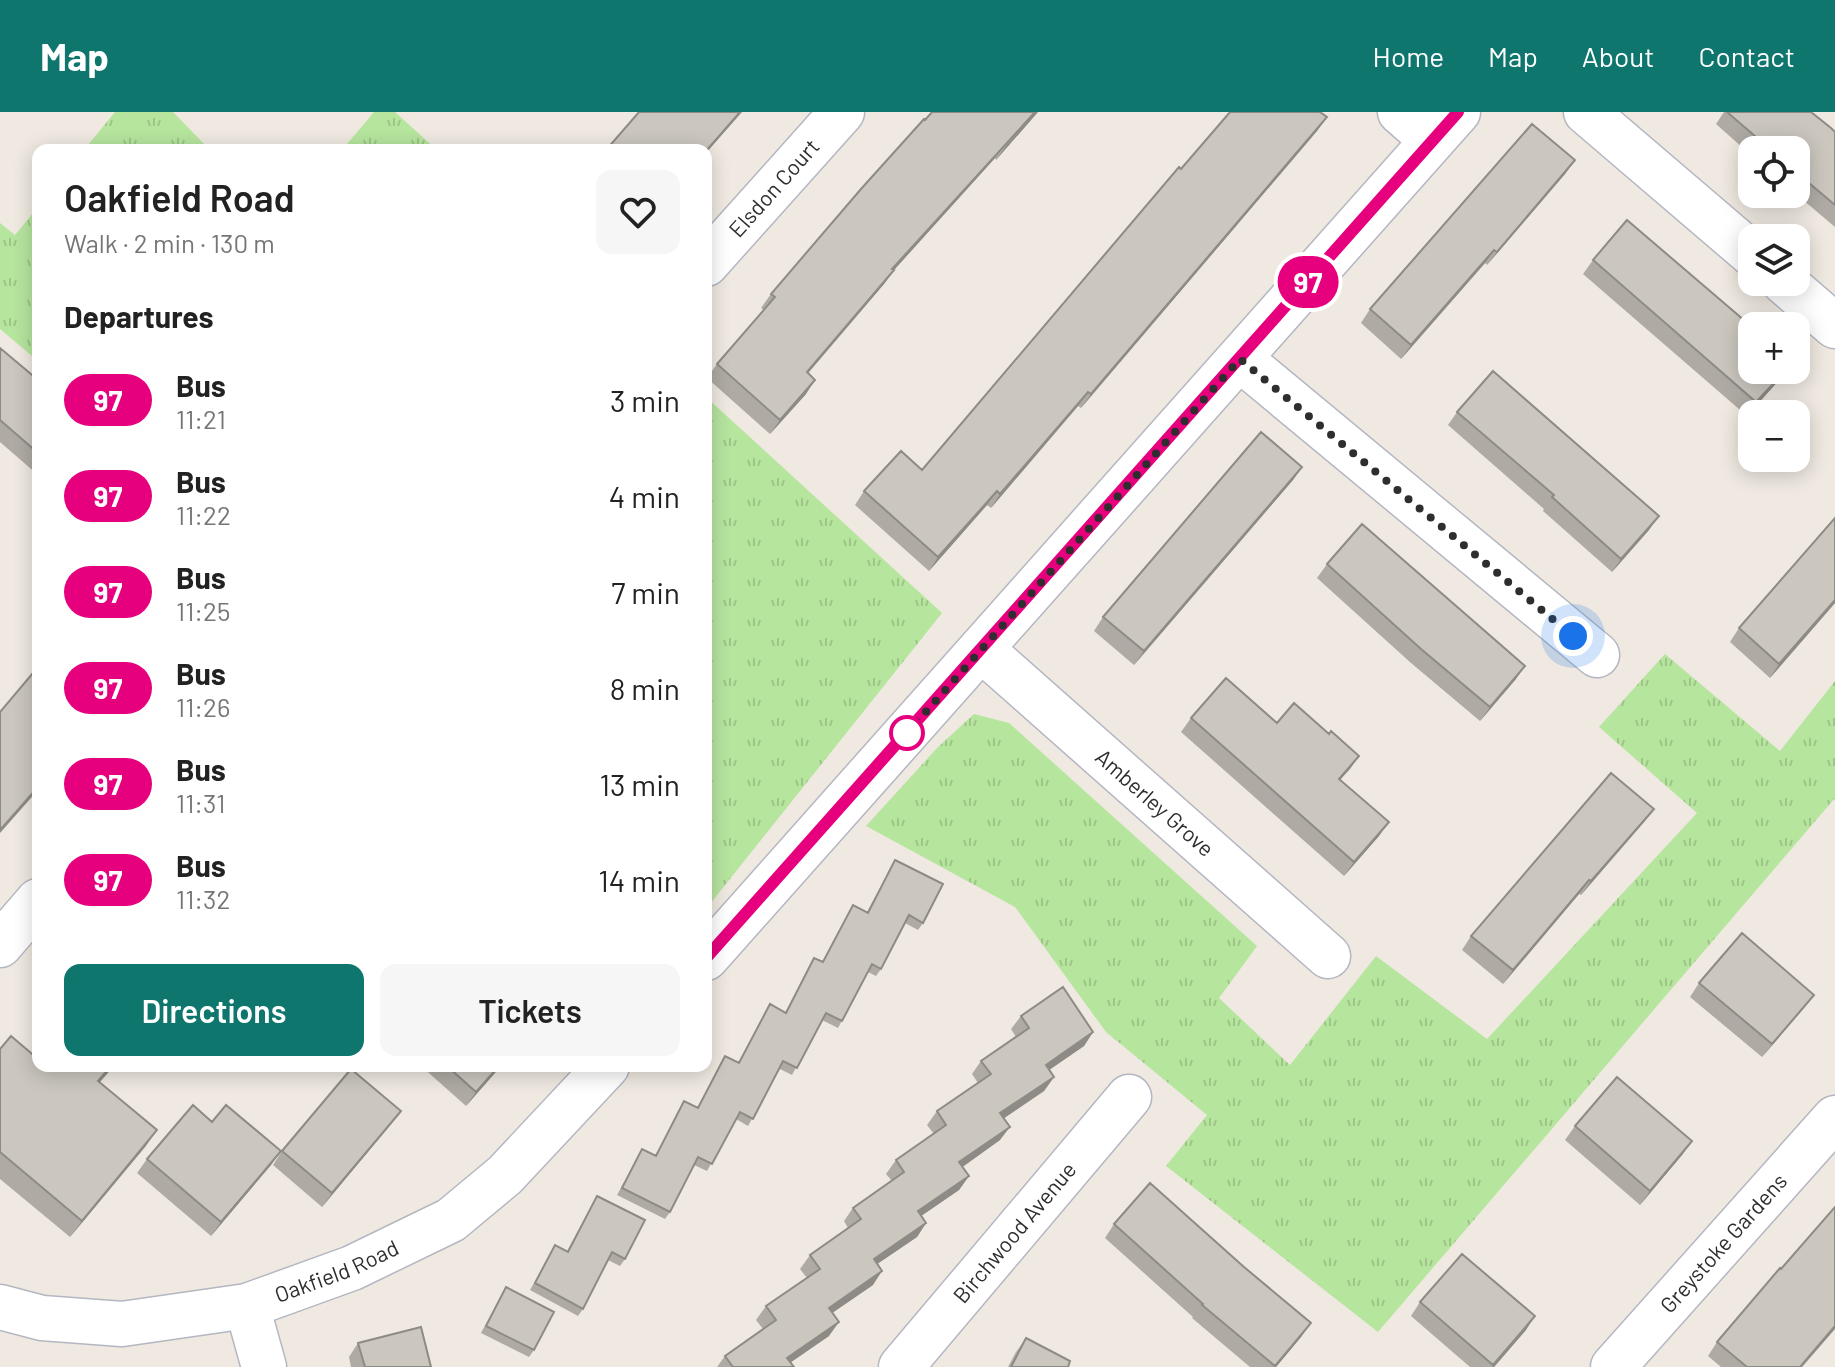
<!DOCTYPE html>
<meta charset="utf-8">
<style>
:root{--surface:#fff;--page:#f6f6f6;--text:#222;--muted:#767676;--accent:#0f766e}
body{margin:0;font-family:Barlow,sans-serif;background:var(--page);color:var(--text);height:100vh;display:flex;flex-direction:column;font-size:30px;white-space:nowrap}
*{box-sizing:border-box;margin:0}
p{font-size:26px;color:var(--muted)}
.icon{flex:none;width:44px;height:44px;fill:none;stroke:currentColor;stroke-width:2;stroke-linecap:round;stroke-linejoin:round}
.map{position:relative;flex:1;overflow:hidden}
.sheet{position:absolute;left:32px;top:32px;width:680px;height:928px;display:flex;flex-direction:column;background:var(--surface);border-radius:16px;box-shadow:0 4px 20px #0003}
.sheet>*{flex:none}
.badge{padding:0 16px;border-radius:26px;font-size:28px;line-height:52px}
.tools{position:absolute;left:1738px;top:24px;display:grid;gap:16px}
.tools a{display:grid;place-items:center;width:72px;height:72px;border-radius:16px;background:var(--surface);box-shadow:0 4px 20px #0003;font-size:40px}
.you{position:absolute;width:40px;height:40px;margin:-20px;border:6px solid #fff;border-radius:50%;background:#1a73e8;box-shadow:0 0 0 12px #1a73e833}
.map>.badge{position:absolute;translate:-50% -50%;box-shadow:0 0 0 4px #fff}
h2{padding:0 32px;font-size:30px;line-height:72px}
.round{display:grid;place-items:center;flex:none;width:84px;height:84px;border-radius:16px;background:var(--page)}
.headline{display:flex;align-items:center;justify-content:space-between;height:136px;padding:0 32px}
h1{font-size:38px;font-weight:600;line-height:60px}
.button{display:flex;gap:16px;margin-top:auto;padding:16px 32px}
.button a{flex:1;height:92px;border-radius:16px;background:var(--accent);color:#fff;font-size:32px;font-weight:600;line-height:92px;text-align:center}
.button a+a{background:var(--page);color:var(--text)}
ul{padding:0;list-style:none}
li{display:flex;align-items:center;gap:24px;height:96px;padding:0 32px}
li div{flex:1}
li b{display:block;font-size:30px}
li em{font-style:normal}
li .badge{min-width:88px;font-weight:700;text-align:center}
header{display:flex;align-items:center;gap:48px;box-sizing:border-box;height:112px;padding:0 40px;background:var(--accent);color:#fff}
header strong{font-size:38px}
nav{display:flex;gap:44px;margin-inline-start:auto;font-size:28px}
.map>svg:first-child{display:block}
.grass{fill:url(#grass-tufts)}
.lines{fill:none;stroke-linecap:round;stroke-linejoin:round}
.minor-casing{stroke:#b4b7c1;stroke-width:47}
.tertiary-casing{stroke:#b4b7c1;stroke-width:47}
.minor{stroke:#fff;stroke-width:44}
.tertiary{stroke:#fff;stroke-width:44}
.wall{fill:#afaba4}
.shaded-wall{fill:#8e8b86}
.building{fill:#cbc7bf;stroke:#8e8b86;stroke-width:2}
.line-casing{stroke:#fff;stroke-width:18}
.line{stroke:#e6007e;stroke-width:12}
.walk{stroke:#2e2e2e;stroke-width:8;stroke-dasharray:0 14.4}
.stop-dot{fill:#fff;stroke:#e6007e;stroke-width:4}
.labels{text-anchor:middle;stroke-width:6;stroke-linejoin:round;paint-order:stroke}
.street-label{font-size:22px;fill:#2e2e2e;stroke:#fff}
</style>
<header>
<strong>Map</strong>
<nav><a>Home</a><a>Map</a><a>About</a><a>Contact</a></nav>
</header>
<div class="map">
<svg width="1835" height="1255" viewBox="0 0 1835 1255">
<defs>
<pattern id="grass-tufts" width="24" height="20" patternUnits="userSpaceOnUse" patternTransform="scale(2)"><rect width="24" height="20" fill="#b6e59e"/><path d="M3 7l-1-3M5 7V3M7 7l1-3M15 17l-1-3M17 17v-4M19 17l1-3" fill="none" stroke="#9dc588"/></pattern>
</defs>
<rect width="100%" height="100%" fill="#efe9e1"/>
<path class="grass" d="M 115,0 L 173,0 L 210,38 L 84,38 Z
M 374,0 L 395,0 L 437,38 L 342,38 Z
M 38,95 L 38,249 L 0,217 L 0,111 L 15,123 Z
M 706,285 L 942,501 L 706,797 Z
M 1665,542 L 1780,639 L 1835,569 L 1835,686 L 1378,1220 L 1166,1054 L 1207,1003 L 1106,920 L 1015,795 L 866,714 L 937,636 L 974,602 L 1009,611 L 1257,834 L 1219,886 L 1290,953 L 1376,844 L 1487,927 L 1697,701 L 1599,615 Z"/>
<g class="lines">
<defs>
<g id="minor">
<path d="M 1400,0 L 1432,28"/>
<path d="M 1586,0 L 1752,142"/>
<path id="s1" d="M 706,152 L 842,0"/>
<path d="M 1784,170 L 1835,214"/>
<path d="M 1240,247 L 1597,543"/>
<path id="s2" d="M 981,537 L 1328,844"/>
<path d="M 0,833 L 38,789"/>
<path d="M 247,1194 L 264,1255"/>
<path id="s3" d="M 901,1255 L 1129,985"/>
<path id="s4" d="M 1613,1255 L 1835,1006"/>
</g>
<g id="tertiary">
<path d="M 706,846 L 1458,0"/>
<path id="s5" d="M 0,1195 L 42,1206 L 122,1212 L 247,1194 L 352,1156 L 451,1108 L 505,1063 L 607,954"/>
</g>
</defs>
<use href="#minor" class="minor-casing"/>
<use href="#tertiary" class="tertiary-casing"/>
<use href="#minor" class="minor"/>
<use href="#tertiary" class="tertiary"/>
</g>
<path class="wall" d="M 932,0 L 1038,0 L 996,48 L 995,46 L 894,158 L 884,172 L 808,261 L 806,282 L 770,322 L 707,266 L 717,252 L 764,198 L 761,196 L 771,182 Z
M 1724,0 L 1811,0 L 1835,20 L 1835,115 L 1796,82 L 1796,38 L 1752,38 L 1752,44 L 1716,12 Z
M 1327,5 L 1317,19 L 1081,296 L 1078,294 L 991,396 L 987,393 L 929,459 L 855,393 L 864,379 L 922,358 L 1181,57 Z
M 1575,48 L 1565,62 L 1487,153 L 1485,151 L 1401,247 L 1361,211 L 1370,197 Z
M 1593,148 L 1752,258 L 1787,258 L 1747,304 L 1583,162 Z
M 0,236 L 38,268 L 38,363 L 0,330 Z
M 1457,300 L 1649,418 L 1612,460 L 1543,399 L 1544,397 L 1448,313 Z
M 1302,355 L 1293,368 L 1134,553 L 1094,519 L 1103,505 Z
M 1835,406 L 1835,491 L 1770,566 L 1730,530 L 1739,516 Z
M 1327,452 L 1516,567 L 1480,609 L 1411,551 L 1317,466 Z
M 1191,606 L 1277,611 L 1329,622 L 1359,644 L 1340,668 L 1379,724 L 1344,764 L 1181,620 Z
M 1654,697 L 1644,710 L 1581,783 L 1579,782 L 1503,872 L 1462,838 L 1471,824 Z
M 895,748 L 923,811 L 918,818 L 905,811 L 881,857 L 876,864 L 868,860 L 838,916 L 822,908 L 792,963 L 780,957 L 748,1014 L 736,1007 L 707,1059 L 694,1053 L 670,1100 L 665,1107 L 617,1083 L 642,1037 L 655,1044 L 684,989 L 697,996 L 725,944 L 738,951 L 770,892 L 785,901 L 814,846 L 822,850 L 853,793 L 867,800 Z
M 1699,871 L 1804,896 L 1762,945 L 1690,885 Z
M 1021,904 L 1093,920 L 1084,934 L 1049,958 L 1054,965 L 1044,979 L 1004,1006 L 1000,1028 L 962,1055 L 969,1064 L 959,1078 L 921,1104 L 926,1111 L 917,1125 L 877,1152 L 873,1173 L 832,1201 L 829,1224 L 791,1250 L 794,1255 L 717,1255 L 725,1244 L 763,1217 L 756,1208 L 766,1194 L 807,1166 L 800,1157 L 810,1143 L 848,1116 L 844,1109 L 853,1096 L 892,1069 L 886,1062 L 896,1048 L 934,1022 L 927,1013 L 937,999 L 978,971 L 972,962 L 981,949 L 1016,925 L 1011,917 Z
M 0,937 L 38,954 L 100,971 L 157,1018 L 145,1035 L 70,1125 L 0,1067 Z
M 421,954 L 501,954 L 466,994 Z
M 401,999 L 391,1012 L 322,1095 L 273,1053 L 282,1039 Z
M 212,1010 L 271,1053 L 211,1124 L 137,1061 L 147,1047 Z
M 1575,1014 L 1692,1029 L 1682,1043 L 1640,1093 L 1565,1028 Z
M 597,1084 L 625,1147 L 620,1154 L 608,1148 L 583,1197 L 578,1204 L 530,1178 L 555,1133 L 567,1139 Z
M 1114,1112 L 1244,1155 L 1311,1211 L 1301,1225 L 1276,1255 L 1250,1255 L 1192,1206 L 1193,1205 L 1105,1126 Z
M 1781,1157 L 1802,1255 L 1721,1255 L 1708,1244 L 1717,1230 Z
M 506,1175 L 534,1238 L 529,1245 L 481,1221 Z
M 1420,1190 L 1526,1218 L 1494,1255 L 1470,1255 L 1411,1204 Z
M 1026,1226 L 1068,1255 L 1008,1255 L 1016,1240 Z
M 358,1231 L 431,1255 L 351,1255 L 349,1245 Z"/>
<path class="shaded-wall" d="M 740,0 L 742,0 L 706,41 L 706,39 Z
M 1035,0 L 1038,0 L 996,48 L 1006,34 Z
M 1327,5 L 1317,19 L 1081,296 L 1091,282 Z
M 1004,32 L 995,46 L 894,158 L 884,172 L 797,274 L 807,260 L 892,157 Z
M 1575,48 L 1565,62 L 1487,153 L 1497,140 Z
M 1494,138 L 1485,151 L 1401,247 L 1411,233 Z
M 1786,258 L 1787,258 L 1782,265 L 1747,304 L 1756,290 Z
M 815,268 L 806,282 L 770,322 L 780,308 Z
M 1088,280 L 1078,294 L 991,396 L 1000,382 Z
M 1302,355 L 1293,368 L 1134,553 L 1144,539 Z
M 997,379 L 987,393 L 929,459 L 938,445 Z
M 1659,404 L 1649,418 L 1612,460 L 1621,447 Z
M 1835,488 L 1835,491 L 1770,566 L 1779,552 Z
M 1525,554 L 1516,567 L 1480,609 L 1490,595 Z
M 1359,644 L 1350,657 L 1329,680 L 1339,667 Z
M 38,675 L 38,678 L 0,721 L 0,718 Z
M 1654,697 L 1644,710 L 1581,783 L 1591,769 Z
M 1389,710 L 1379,724 L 1344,764 L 1354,750 Z
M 1589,768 L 1579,782 L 1503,872 L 1513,858 Z
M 1814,883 L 1804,896 L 1762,945 L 1772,932 Z
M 1093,920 L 1084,934 L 1036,967 L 1046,953 Z
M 111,954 L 114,954 L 86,986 L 98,969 Z
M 499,954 L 501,954 L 466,994 L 476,980 Z
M 1054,965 L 1044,979 L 991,1015 L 1000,1001 Z
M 401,999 L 391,1012 L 322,1095 L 332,1081 Z
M 1010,1015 L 1000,1028 L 950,1064 L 959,1050 Z
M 157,1018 L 145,1035 L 70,1125 L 82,1109 Z
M 1692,1029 L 1682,1043 L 1640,1093 L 1650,1079 Z
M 281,1039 L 271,1053 L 211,1124 L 221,1110 Z
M 969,1064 L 959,1078 L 908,1113 L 918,1099 Z
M 926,1111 L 917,1125 L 864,1161 L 874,1147 Z
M 882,1159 L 873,1173 L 819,1210 L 829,1196 Z
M 1535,1204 L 1526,1218 L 1494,1255 L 1492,1255 Z
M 839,1210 L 829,1224 L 784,1255 L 787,1246 Z
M 1311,1211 L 1301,1225 L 1276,1255 L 1274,1255 Z
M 1835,1214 L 1835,1217 L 1802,1255 L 1800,1255 Z"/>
<path class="building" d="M 639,0 L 740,0 L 706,39 L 606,38 Z
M 932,0 L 1035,0 L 892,157 L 894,158 L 807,260 L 815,268 L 780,308 L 717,252 L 775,185 L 771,182 L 861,77 L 924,7 L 925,8 Z
M 1230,0 L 1320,0 L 1327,5 L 1091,282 L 1088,280 L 1000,382 L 997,379 L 938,445 L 864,379 L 901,339 L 922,358 L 1179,55 L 1181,57 Z
M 1727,0 L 1811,0 L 1831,16 L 1835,20 L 1835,93 L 1796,60 L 1796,38 L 1771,38 Z
M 1532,12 L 1575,48 L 1497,140 L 1494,138 L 1411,233 L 1370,197 Z
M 1627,108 L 1752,215 L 1752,258 L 1786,258 L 1756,290 L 1593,148 Z
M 0,236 L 38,268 L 38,341 L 0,308 Z
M 1493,259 L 1659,404 L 1621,447 L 1552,385 L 1554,383 L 1457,300 Z
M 1261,320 L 1302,355 L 1144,539 L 1103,505 Z
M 1835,406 L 1835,488 L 1779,552 L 1739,516 Z
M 1362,412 L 1525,554 L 1490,595 L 1421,537 L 1327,452 Z
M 38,555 L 38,675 L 0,718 L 0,600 Z
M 1226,566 L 1277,611 L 1294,591 L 1329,622 L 1331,619 L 1359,644 L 1339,667 L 1389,710 L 1354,750 L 1191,606 Z
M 1611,661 L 1654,697 L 1591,769 L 1589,768 L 1513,858 L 1471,824 Z
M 895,748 L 943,772 L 923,811 L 909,803 L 881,857 L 872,852 L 842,909 L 826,901 L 797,956 L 783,949 L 753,1007 L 740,1000 L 712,1052 L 698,1045 L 670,1100 L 622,1076 L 642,1037 L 656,1044 L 684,989 L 698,996 L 725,944 L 739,951 L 770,892 L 786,901 L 814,846 L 823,850 L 853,793 L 868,801 Z
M 1742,821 L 1814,883 L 1772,932 L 1699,871 Z
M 1063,875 L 1093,920 L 1046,953 L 1054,965 L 1000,1001 L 1010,1015 L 959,1050 L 969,1064 L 918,1099 L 926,1111 L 874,1147 L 882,1159 L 829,1196 L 839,1210 L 787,1246 L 794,1255 L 733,1255 L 725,1244 L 776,1208 L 766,1194 L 820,1157 L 810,1143 L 861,1107 L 853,1096 L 904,1060 L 896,1048 L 946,1013 L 937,999 L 991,962 L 981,949 L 1029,916 L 1021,904 Z
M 11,924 L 38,947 L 38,954 L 111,954 L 98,969 L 157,1018 L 82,1109 L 0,1040 L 0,937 Z
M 447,954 L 499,954 L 476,980 Z
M 351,957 L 401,999 L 332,1081 L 282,1039 Z
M 1617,965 L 1692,1029 L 1650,1079 L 1575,1014 Z
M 193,993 L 212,1010 L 226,993 L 281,1039 L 221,1110 L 147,1047 Z
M 1150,1071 L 1244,1155 L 1311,1211 L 1275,1254 L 1202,1193 L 1203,1192 L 1114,1112 Z
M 597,1084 L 645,1108 L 625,1147 L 612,1140 L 583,1197 L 535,1171 L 555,1133 L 568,1140 Z
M 1835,1095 L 1835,1214 L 1800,1255 L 1747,1255 L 1717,1230 L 1780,1156 L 1781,1157 Z
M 1462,1142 L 1535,1204 L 1493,1253 L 1420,1190 Z
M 506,1175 L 554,1200 L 534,1238 L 486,1214 Z
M 421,1215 L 431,1255 L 365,1255 L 358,1231 Z
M 1026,1226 L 1070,1249 L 1068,1255 L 1011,1255 Z"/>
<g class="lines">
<defs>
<path id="line" d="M 706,846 L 1458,0"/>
</defs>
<use href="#line" class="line-casing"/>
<use href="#line" class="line"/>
<path class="walk" d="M 907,621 L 1240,247 L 1573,524"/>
</g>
<circle class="stop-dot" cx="907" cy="621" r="16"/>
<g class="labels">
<g class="street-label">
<text dy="8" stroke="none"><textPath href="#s1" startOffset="102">Elsdon Court</textPath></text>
<text dy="8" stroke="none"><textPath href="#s2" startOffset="232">Amberley Grove</textPath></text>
<text dy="8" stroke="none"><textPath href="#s3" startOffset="176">Birchwood Avenue</textPath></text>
<text dy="8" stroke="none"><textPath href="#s4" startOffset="166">Greystoke Gardens</textPath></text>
<text dy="8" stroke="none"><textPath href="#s5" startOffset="346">Oakfield Road</textPath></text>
</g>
</g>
</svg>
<div class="tools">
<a><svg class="icon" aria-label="locate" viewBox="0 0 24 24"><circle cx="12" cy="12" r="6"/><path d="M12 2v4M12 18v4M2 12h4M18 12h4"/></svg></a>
<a><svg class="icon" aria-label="layers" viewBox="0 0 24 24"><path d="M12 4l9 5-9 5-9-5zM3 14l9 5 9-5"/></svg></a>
<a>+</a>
<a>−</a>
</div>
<div class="you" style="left:1573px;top:524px"></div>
<b class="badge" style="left:1308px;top:170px;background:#e6007e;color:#fff">97</b>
<section class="sheet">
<div class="headline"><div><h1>Oakfield Road</h1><p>Walk · 2 min · 130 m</p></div><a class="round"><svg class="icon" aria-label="heart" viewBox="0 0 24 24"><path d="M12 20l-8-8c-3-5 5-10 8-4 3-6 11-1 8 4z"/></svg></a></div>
<h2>Departures</h2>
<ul>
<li><span class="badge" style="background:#e6007e;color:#fff">97</span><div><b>Bus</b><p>11:21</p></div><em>3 min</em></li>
<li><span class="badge" style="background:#e6007e;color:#fff">97</span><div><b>Bus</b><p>11:22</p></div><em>4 min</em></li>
<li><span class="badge" style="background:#e6007e;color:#fff">97</span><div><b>Bus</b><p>11:25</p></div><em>7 min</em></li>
<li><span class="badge" style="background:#e6007e;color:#fff">97</span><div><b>Bus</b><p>11:26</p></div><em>8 min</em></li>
<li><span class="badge" style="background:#e6007e;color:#fff">97</span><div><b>Bus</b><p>11:31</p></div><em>13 min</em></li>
<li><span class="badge" style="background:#e6007e;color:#fff">97</span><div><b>Bus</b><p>11:32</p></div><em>14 min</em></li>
</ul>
<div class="button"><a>Directions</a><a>Tickets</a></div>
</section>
</div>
